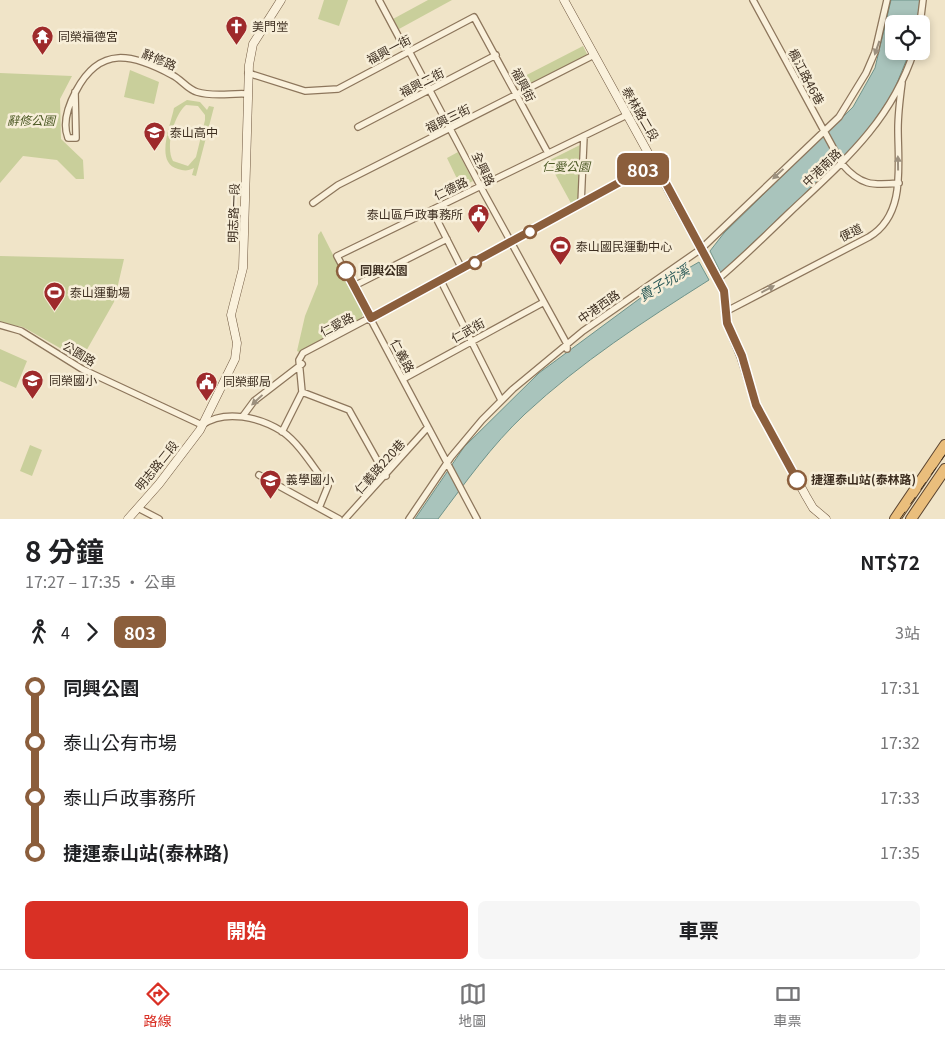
<!DOCTYPE html>
<html lang="zh-TW">
<meta charset="utf-8">
<style>
:root{--surface:#fff;--page:#f6f6f6;--text:#202124;--muted:#757577;--line:#e0e0e0;--accent:#d93025}
body{margin:0;font-family:Georgia,"Noto Sans TC",serif;background:var(--page);color:var(--text);height:100vh;display:flex;flex-direction:column;font-size:19px;white-space:nowrap}
*{box-sizing:border-box;margin:0}
p{font-size:16px;color:var(--muted)}
.icon{flex:none;width:28px;height:28px;fill:none;stroke:currentColor;stroke-width:2;stroke-linecap:round;stroke-linejoin:round}
.map{position:relative;height:519px;overflow:hidden}
.drawer{display:flex;flex-direction:column;background:var(--surface);flex:1}
.drawer>*{flex:none}
.badge{padding:0 10px;border-radius:8px;font-size:18px;line-height:32px}
.controls{position:absolute;left:885px;top:15px;display:grid;gap:10px}
.controls a{display:grid;place-items:center;width:45px;height:45px;border-radius:8px;background:var(--surface);box-shadow:0 2px 8px #0003;font-size:25px}
.map>.badge{position:absolute;translate:-50% -50%;box-shadow:0 0 0 2px #fff}
.legs{display:flex;align-items:center;gap:8px;height:55px;padding:0 25px;font-size:16px}
.legs p{margin-inline-start:auto}
.overview{display:flex;align-items:center;justify-content:space-between;height:85px;padding:0 25px}
h1{font-size:28px;font-weight:700;line-height:38px}
.cta{display:flex;gap:10px;margin-top:auto;padding:10px 25px}
.cta a{flex:1;height:58px;border-radius:8px;background:var(--accent);color:#fff;font-size:20px;font-weight:700;line-height:58px;text-align:center}
.cta a+a{background:var(--page);color:var(--text)}
ul{padding:0 25px;list-style:none}
li{display:flex;align-items:center;gap:18px;height:55px;font-size:19px}
li i{display:grid;place-items:center;width:8px;height:100%;margin:0 6px;background:currentColor}
li i::after{content:'';width:12px;height:12px;margin:-6px;border:4px solid;border-radius:50%;background:var(--surface)}
li p{margin-inline-start:auto}
li:first-child i{background:linear-gradient(#0000 50%,currentColor 0)}
li:last-child i{background:linear-gradient(currentColor 50%,#0000 0)}
.dock{display:flex;justify-content:space-around;align-items:center;height:70px;border-top:1px solid var(--line);background:var(--surface);font-size:14px;color:var(--muted)}
.dock a{display:grid;justify-items:center;gap:2px}
.dock .selected{color:var(--accent)}
.map>svg:first-child{display:block}
.green{fill:#c9cf9b;fill-rule:evenodd}
.water{fill:#a9c4bc;stroke:#6f938a}
.lines{fill:none;stroke-linecap:round;stroke-linejoin:round}
.minor-casing{stroke:#8d765c;stroke-width:8}
.secondary-casing{stroke:#6f573f;stroke-width:9}
.trunk-casing{stroke:#5b4430;stroke-width:12}
.minor{stroke:#faf1dc;stroke-width:5.5}
.secondary{stroke:#faf1dc;stroke-width:8}
.trunk{stroke:#eabe7c;stroke-width:10}
.rail{stroke:#3d2e20;stroke-width:1;stroke-dasharray:9 9;stroke-linecap:butt}
.oneway{fill:#9c907e}
.line-1-casing{stroke:#fff;stroke-width:11}
.line-1{stroke:#8b5e3c;stroke-width:8}
.stop-1-dot{fill:#fff;stroke:#8b5e3c;stroke-width:2.5}
.labels{text-anchor:middle;stroke-width:5;stroke-linejoin:round;paint-order:stroke}
.poi-label{font-size:12px;fill:#3d2e20;stroke:#f7eed8;text-anchor:start}
.street-label{font-size:12px;fill:#3d2e20;stroke:#f7eed8}
.park-label{font-size:12px;font-style:italic;fill:#4d5a26;stroke:#f7eed8}
.stop-label{font-size:12px;font-weight:bold;fill:#3d2e20;stroke:#f7eed8;text-anchor:start}
.water-label{font-size:14px;font-style:italic;fill:#2f5d5a;stroke:#f7eed8}
</style>
<div class="map">
<svg width="945" height="519" viewBox="0 0 945 519">
<rect width="100%" height="100%" fill="#f0e4c8"/>
<path class="green" d="M 324,0 L 348,0 L 339,26 L 318,19 Z
M 428,0 L 452,0 L 399,29 L 393,19 Z
M 583,46 L 588,56 L 520,91 L 515,81 Z
M 130,70 L 159,82 L 154,104 L 124,97 Z
M 0,73 L 72,76 L 60,99 L 61,139 L 83,160 L 84,179 L 76,179 L 57,160 L 23,156 L 0,183 Z
M 187,100 L 200,102 L 207,110 L 209,106 L 214,107 L 196,176 L 192,175 L 194,168 C 188,171 184,171 178,169 C 154,163 171,124 174,108 ZM 186,105 L 198,106 L 205,115 L 205,120 L 196,157 L 188,166 L 173,161 C 165,147 174,115 186,105 Z
M 580,145 L 578,202 L 572,205 L 548,161 Z
M 458,152 L 473,181 L 461,187 L 447,158 Z
M 321,231 L 363,314 L 361,320 L 301,353 L 297,351 L 305,316 L 318,284 L 318,235 Z
M 0,256 L 124,259 L 114,302 L 81,360 L 23,327 L 0,323 Z
M 0,349 L 27,361 L 16,388 L 0,381 Z
M 30,445 L 42,450 L 32,476 L 20,471 Z"/>
<path class="water" d="M 891,0 L 920,0 L 917,24 L 894,24 L 894,51 L 910,51 L 893,93 L 861,140 L 721,273 L 710,251 L 724,233 L 853,107 L 875,68 Z
M 699,262 L 709,280 C 644,321 581,362 525,414 C 492,445 465,483 438,519 L 415,519 L 464,447 L 539,373 L 654,288 Z"/>
<g class="lines">
<defs>
<path id="minor" d="M 379,0 L 403,45 L 409,51 L 484,193 L 567,344 L 567,349
M 753,0 L 842,164 C 860,185 872,186 899,183
M 920,24 L 923,0
M 248,73 L 305,91 L 338,89 L 474,17 L 548,153
M 75,92 L 76,138 L 68,138 C 62,123 68,106 76,91 C 100,45 133,54 172,75 C 181,79 187,89 197,92 C 213,97 231,93 247,94
M 358,127 L 496,55
M 313,203 L 338,185 L 594,55
M 581,204 L 584,136
M 432,210 L 462,269
M 718,279 C 743,258 766,235 790,212 C 843,162 891,122 914,51
M 441,281 L 501,400
M 354,286 L 447,239
M 725,312 L 869,237 C 906,215 898,166 898,129 C 898,114 900,98 902,83
M 0,325 L 21,331 L 82,369 L 202,425 C 225,409 260,417 283,432 C 301,445 314,469 328,486 L 319,508
M 403,379 L 544,302
M 302,392 L 349,410 L 386,476
M 243,416 L 254,401 L 302,364
M 282,432 L 302,392 L 299,360 L 303,353 L 462,269 L 655,163
M 259,475 L 339,519
M 138,508 L 159,519
M 345,519 L 428,427
M 409,519 L 451,457 L 482,420 L 513,389 L 583,331 L 701,249 L 839,117 L 866,73 L 875,52 L 887,0
M 477,519 L 337,256 L 627,115"/>
<path id="secondary" d="M 564,0 L 724,291 L 727,323 L 741,357 L 756,405 L 806,496 L 813,508 L 826,519
M 128,519 L 159,484 L 200,430 L 235,359 L 237,343 L 231,315 L 243,268 L 249,65 L 253,44 L 281,0"/>
<path id="trunk" d="M 895,519 L 945,445
M 911,519 L 945,469"/>
</defs>
<use href="#minor" class="minor-casing"/>
<use href="#secondary" class="secondary-casing"/>
<use href="#trunk" class="trunk-casing"/>
<use href="#minor" class="minor"/>
<use href="#secondary" class="secondary"/>
<use href="#trunk" class="trunk"/>
<path class="rail" d="M 900,519 L 945,455"/>
</g>
<defs><path id="oneway-solid" d="M-6-.8H1V-3.2L6.5 0L1 3.2V.8H-6Z" transform="scale(1.25)"/></defs>
<g class="oneway">
<use href="#oneway-solid" transform="translate(877 48) rotate(109)"/>
<use href="#oneway-solid" transform="translate(898 163) rotate(-91)"/>
<use href="#oneway-solid" transform="translate(778 174) rotate(137)"/>
<use href="#oneway-solid" transform="translate(768 289) rotate(-28)"/>
<use href="#oneway-solid" transform="translate(257 400) rotate(137)"/>
</g>
<g class="lines">
<defs>
<path id="line-1" d="M 346,271 L 371,318 L 655,163 L 724,291 L 727,323 L 742,356 L 756,405 L 797,480"/>
</defs>
<use href="#line-1" class="line-1-casing"/>
<use href="#line-1" class="line-1"/>
</g>
<defs>
<symbol id="church-pin" viewBox="-11 -11 22 30"><path d="M0 17L-7.5 6A9.5 9.5 0 1 1 7.5 6Z" fill="#9e2a2b" stroke="#f7eed8"/><path d="M-1.2-6h2.4v3.5h3.3v2.4h-3.3V6h-2.4V-.1h-3.3v-2.4h3.3Z" fill="#fff"/></symbol>
<symbol id="temple-pin" viewBox="-11 -11 22 30"><path d="M0 17L-7.5 6A9.5 9.5 0 1 1 7.5 6Z" fill="#9e2a2b" stroke="#f7eed8"/><path d="M0-6L5-2H3V0L6.5 2.5H4V6H1.5V3h-3V6H-4V2.5H-6.5L-3 0V-2H-5Z" fill="#fff"/></symbol>
<symbol id="school-pin" viewBox="-11 -11 22 30"><path d="M0 17L-7.5 6A9.5 9.5 0 1 1 7.5 6Z" fill="#9e2a2b" stroke="#f7eed8"/><path d="M0-5L7-2L0 1L-7-2ZM-4 1L0 2.5L4 1V4Q0 6-4 4Z" fill="#fff"/></symbol>
<symbol id="civic-pin" viewBox="-11 -11 22 30"><path d="M0 17L-7.5 6A9.5 9.5 0 1 1 7.5 6Z" fill="#9e2a2b" stroke="#f7eed8"/><path d="M-.6-6.5H3V-4.5H.6V-3L4-1V1h2V6H-6V1h2V-1L-.6-3ZM-1.2 2.5V6h2.4V2.5Z" fill="#fff"/></symbol>
<symbol id="stadium-pin" viewBox="-11 -11 22 30"><path d="M0 17L-7.5 6A9.5 9.5 0 1 1 7.5 6Z" fill="#9e2a2b" stroke="#f7eed8"/><path d="M0-5a6.5 5 0 1 0 0 10a6.5 5 0 1 0 0-10ZM-3.5-1.8h7v3.6h-7Z" fill="#fff"/></symbol>
</defs>
<g fill-rule="evenodd">
<use href="#church-pin" x="224" y="14" width="25" height="34"/>
<use href="#temple-pin" x="30" y="24" width="25" height="34"/>
<use href="#school-pin" x="142" y="120" width="25" height="34"/>
<use href="#civic-pin" x="466" y="202" width="25" height="34"/>
<use href="#stadium-pin" x="548" y="234" width="25" height="34"/>
<use href="#stadium-pin" x="42" y="280" width="25" height="34"/>
<use href="#school-pin" x="20" y="368" width="25" height="34"/>
<use href="#civic-pin" x="194" y="370" width="25" height="34"/>
<use href="#school-pin" x="258" y="468" width="25" height="34"/>
</g>
<g class="stop-1-dot">
<circle cx="530" cy="232" r="6"/>
<circle cx="475" cy="263" r="6"/>
<circle cx="346" cy="271" r="9"/>
<circle cx="797" cy="480" r="9"/>
</g>
<g class="labels">
<g class="poi-label">
<text x="252" y="31">美門堂</text>
<text x="58" y="41">同榮福德宮</text>
<text x="170" y="137">泰山高中</text>
<text x="463" y="219" text-anchor="end">泰山區戶政事務所</text>
<text x="576" y="251">泰山國民運動中心</text>
<text x="70" y="297">泰山運動場</text>
<text x="49" y="385">同榮國小</text>
<text x="223" y="386">同榮郵局</text>
<text x="286" y="484">義學國小</text>
</g>
<g class="street-label">
<text transform="translate(389 50) rotate(-28)" y="4">福興一街</text>
<text transform="translate(159 60) rotate(23)" y="4">辭修路</text>
<text transform="translate(806 77) rotate(62)" y="4">楓江路46巷</text>
<text transform="translate(422 83) rotate(-27)" y="4">福興二街</text>
<text transform="translate(523 85) rotate(62)" y="4">福興街</text>
<text transform="translate(640 114) rotate(60)" y="4">泰林路二段</text>
<text transform="translate(448 119) rotate(-26)" y="4">福興三街</text>
<text transform="translate(822 168) rotate(-44)" y="4">中港南路</text>
<text transform="translate(483 169) rotate(64)" y="4">全興路</text>
<text transform="translate(451 189) rotate(-26)" y="4">仁德路</text>
<text transform="translate(234 213) rotate(-88)" y="4">明志路一段</text>
<text transform="translate(851 233) rotate(-26)" y="4">便道</text>
<text transform="translate(599 307) rotate(-35)" y="4">中港西路</text>
<text transform="translate(337 325) rotate(-27)" y="4">仁愛路</text>
<text transform="translate(468 331) rotate(-29)" y="4">仁武街</text>
<text transform="translate(79 354) rotate(31)" y="4">公園路</text>
<text transform="translate(402 356) rotate(62)" y="4">仁義路</text>
<text transform="translate(157 466) rotate(-51)" y="4">明志路二段</text>
<text transform="translate(380 467) rotate(-48)" y="4">仁義路220巷</text>
</g>
<g class="park-label">
<text x="31" y="125">辭修公園</text>
<text x="566" y="171">仁愛公園</text>
</g>
<g class="stop-label">
<text x="360" y="275">同興公園</text>
<text x="811" y="484">捷運泰山站(泰林路)</text>
</g>
<g class="water-label">
<text transform="translate(664 283) rotate(-31)" y="5">貴子坑溪</text>
</g>
</g>
</svg>
<div class="controls">
<a><svg class="icon" aria-label="locate" viewBox="0 0 24 24"><circle cx="12" cy="12" r="6"/><path d="M12 2v4M12 18v4M2 12h4M18 12h4"/></svg></a>
</div>
<b class="badge" style="left:643px;top:169px;background:#8b5e3c;color:#fff">803</b>
</div>
<section class="drawer">
<div class="overview"><div><h1>8 分鐘</h1><p>17:27 – 17:35 · 公車</p></div><b>NT$72</b></div>
<div class="legs"><svg class="icon" aria-label="walk" viewBox="0 0 24 24"><circle cx="13" cy="4" r="2"/><path d="M13 8l-2 6 4 7M11 14l-3 7M7 12l3-4h3l4 4"/></svg>4<svg class="icon" aria-label="forward" viewBox="0 0 24 24"><path d="M9 5l7 7-7 7"/></svg><b class="badge" style="background:#8b5e3c;color:#fff">803</b><p>3站</p></div>
<ul>
<li><i style="color:#8b5e3c"></i><b>同興公園</b><p>17:31</p></li>
<li><i style="color:#8b5e3c"></i><span>泰山公有市場</span><p>17:32</p></li>
<li><i style="color:#8b5e3c"></i><span>泰山戶政事務所</span><p>17:33</p></li>
<li><i style="color:#8b5e3c"></i><b>捷運泰山站(泰林路)</b><p>17:35</p></li>
</ul>
<div class="cta"><a>開始</a><a>車票</a></div>
</section>
<nav class="dock">
<a class="selected"><svg class="icon" aria-label="directions" viewBox="0 0 24 24"><path d="M12 3l9 9-9 9-9-9zM9 14v-3h6M13 9l2 2-2 2"/></svg>路線</a>
<a><svg class="icon" aria-label="map" viewBox="0 0 24 24"><path d="M3 6l6-2 6 2 6-2v14l-6 2-6-2-6 2zM9 4v14M15 6v14"/></svg>地圖</a>
<a><svg class="icon" aria-label="tickets" viewBox="0 0 24 24"><path d="M3 7h18v10H3zM15 7v10"/></svg>車票</a>
</nav>
